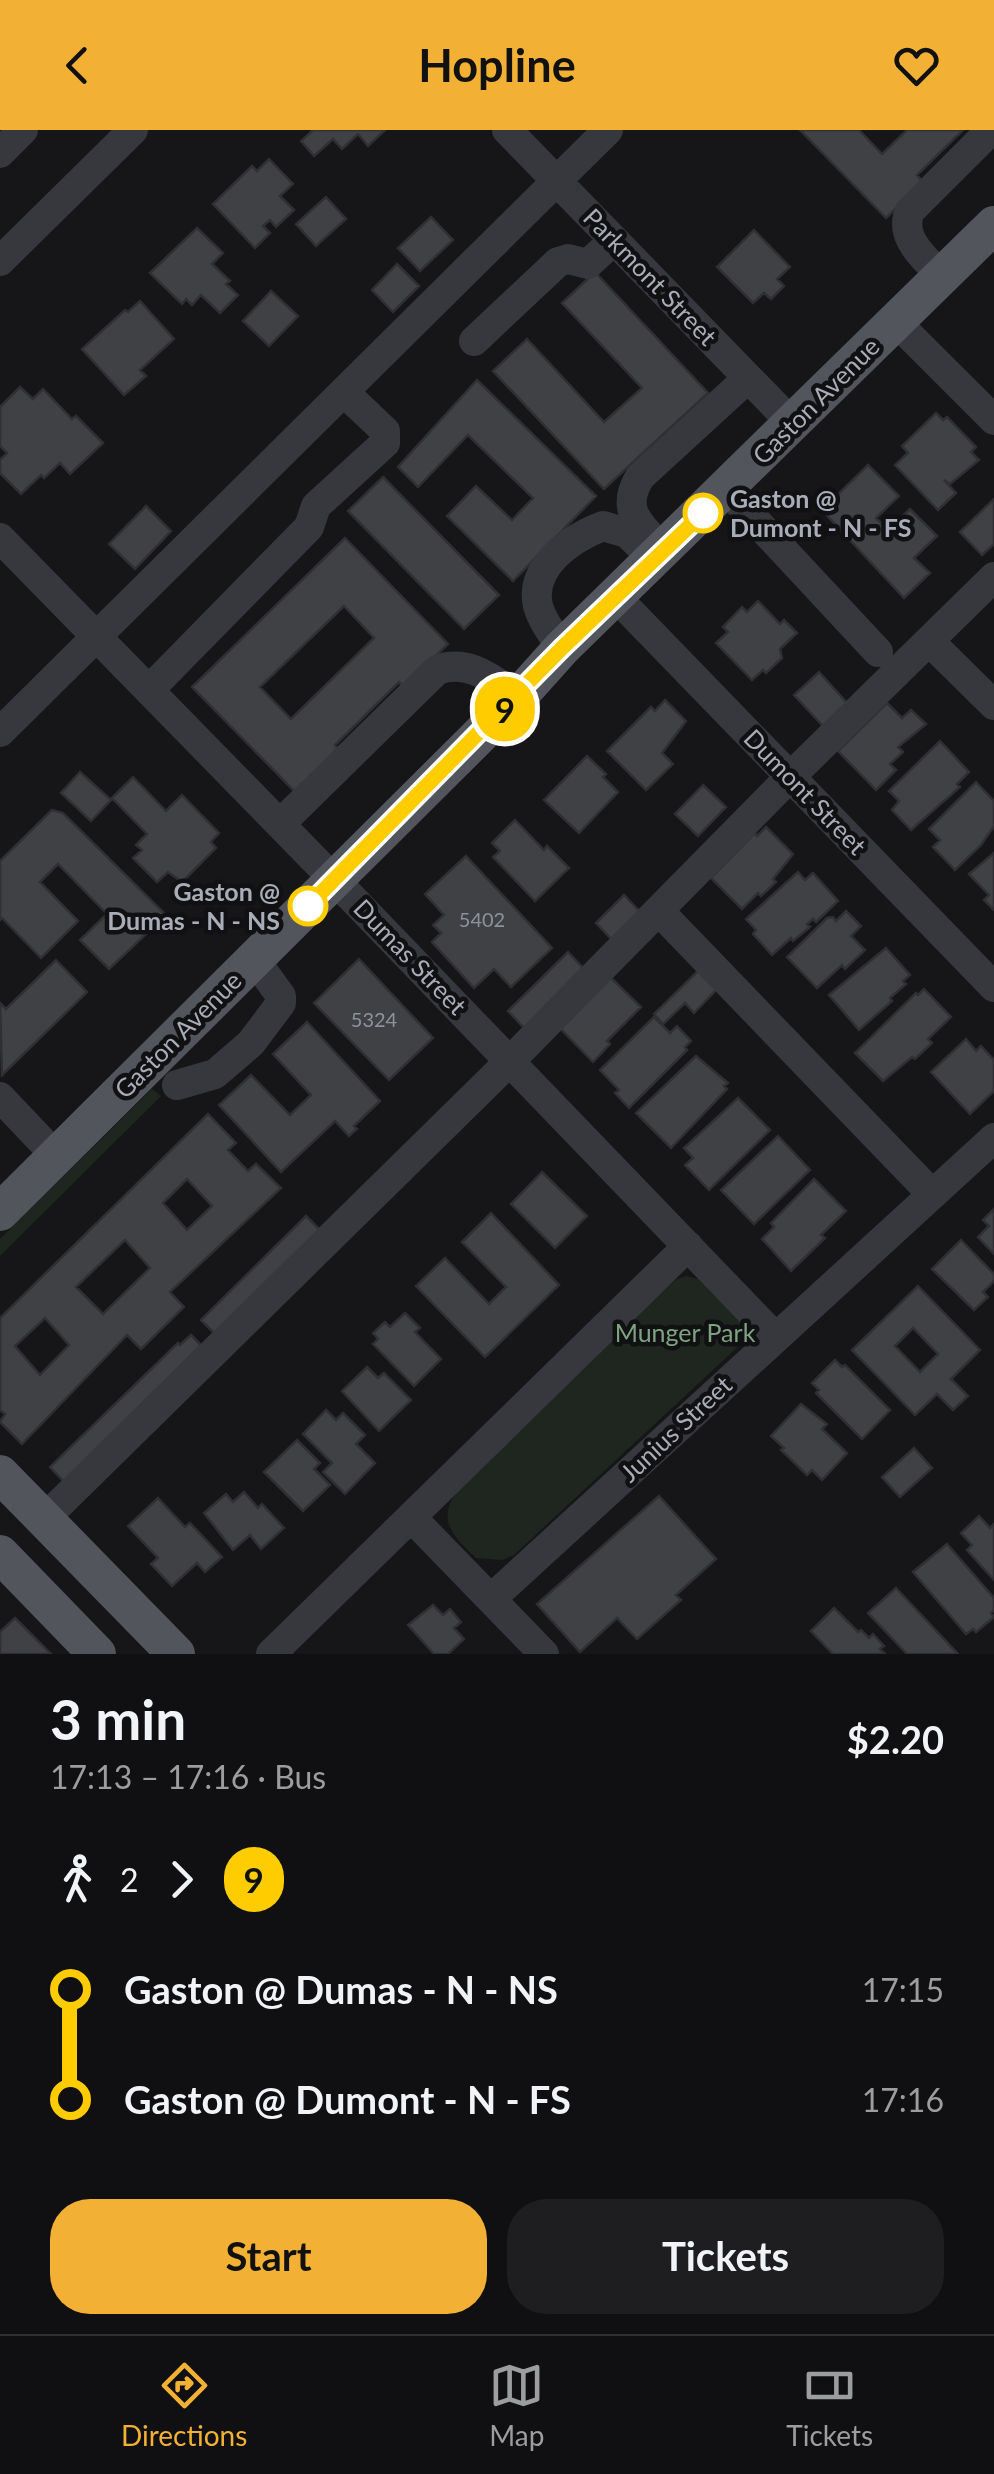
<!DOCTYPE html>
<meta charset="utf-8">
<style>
:root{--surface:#101012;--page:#1e1e20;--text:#f1f3f6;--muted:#9c9d9f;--line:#303032;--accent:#f2b134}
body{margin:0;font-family:Lato,sans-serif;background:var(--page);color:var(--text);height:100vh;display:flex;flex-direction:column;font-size:38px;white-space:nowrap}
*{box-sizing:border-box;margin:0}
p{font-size:32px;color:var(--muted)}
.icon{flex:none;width:55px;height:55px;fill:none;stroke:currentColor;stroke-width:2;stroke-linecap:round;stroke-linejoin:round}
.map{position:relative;height:1524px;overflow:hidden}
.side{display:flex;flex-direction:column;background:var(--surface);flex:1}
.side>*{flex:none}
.badge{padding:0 20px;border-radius:32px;font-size:35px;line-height:65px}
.map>.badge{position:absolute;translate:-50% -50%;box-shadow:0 0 0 5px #fff}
.legs{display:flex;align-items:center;gap:15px;height:110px;padding:0 50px;font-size:32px}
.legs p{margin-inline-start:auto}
.overview{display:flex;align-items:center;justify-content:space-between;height:170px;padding:0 50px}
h1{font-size:55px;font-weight:700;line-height:75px}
.primary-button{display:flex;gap:20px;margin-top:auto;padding:20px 50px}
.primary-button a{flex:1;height:115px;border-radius:40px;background:var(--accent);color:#111;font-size:40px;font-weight:700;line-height:115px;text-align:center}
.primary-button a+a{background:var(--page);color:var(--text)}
ul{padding:0 50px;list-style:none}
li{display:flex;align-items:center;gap:35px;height:110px;font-size:38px}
li i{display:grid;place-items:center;width:15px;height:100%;margin:0 12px;background:currentColor}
li i::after{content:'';width:25px;height:25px;margin:-12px;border:8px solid;border-radius:50%;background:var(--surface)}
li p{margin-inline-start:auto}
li:first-child i{background:linear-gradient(#0000 50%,currentColor 0)}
li:last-child i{background:linear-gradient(currentColor 50%,#0000 0)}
header{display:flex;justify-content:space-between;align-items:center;height:130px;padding:0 50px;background:var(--accent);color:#111;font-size:45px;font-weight:700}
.menu{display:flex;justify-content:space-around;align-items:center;height:140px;border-top:2px solid var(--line);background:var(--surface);font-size:28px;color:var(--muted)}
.menu a{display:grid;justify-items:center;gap:5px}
.menu .active{color:var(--accent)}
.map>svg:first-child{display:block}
.green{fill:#1e261f}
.building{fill:#404145;stroke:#303034;stroke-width:2.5;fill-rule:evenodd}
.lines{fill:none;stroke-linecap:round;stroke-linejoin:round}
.minor{stroke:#37383d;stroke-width:30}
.major{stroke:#53555c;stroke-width:38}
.line-1-casing{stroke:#fff;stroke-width:22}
.line-1{stroke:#fc0;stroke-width:15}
.stop-1-dot{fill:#fff;stroke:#fc0;stroke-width:5}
.labels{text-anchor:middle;stroke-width:9;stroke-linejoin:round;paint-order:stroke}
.number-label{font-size:20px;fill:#8e929b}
.street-label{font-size:25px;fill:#a8adb8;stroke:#111113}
.stop-label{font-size:25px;font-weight:bold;fill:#a8adb8;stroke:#111113;text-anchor:start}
.park-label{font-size:25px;fill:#7fa381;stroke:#111113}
</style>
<header><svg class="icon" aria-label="back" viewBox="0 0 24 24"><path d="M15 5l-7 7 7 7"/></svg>Hopline<svg class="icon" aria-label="heart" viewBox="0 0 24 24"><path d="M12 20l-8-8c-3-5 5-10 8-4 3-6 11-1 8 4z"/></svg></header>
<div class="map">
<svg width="994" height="1524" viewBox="0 0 994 1524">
<rect width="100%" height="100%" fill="#161618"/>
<path class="green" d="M 152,959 L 161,966 L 0,1126 L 0,1109 Z
M 687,1146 L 698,1149 L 743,1195 L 743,1212 L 514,1425 L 503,1430 L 476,1428 C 455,1408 436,1391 456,1363 L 644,1177 L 677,1149 Z"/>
<path class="building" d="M 313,0 L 385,0 L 368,16 L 358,4 L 342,19 L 333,9 L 314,26 L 301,11 Z
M 800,0 L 859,0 L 882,24 L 907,0 L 963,0 L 917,45 L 923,52 L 886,88 Z
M 269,29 L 293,54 L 280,66 L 294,80 L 276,97 L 270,90 L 263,96 L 270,103 L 255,118 L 213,74 L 252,36 L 257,41 Z
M 326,67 L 346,89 L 316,116 L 296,94 Z
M 431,87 L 453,110 L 420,141 L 398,118 Z
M 197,98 L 223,123 L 212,134 L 230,151 L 226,154 L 238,165 L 220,183 L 201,165 L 192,175 L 186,169 L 182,174 L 150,143 Z
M 754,100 L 790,137 L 777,149 L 784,156 L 771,169 L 764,163 L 753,173 L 717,137 Z
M 397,134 L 419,156 L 393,182 L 372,160 Z
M 595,142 L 708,263 L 604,359 L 493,241 L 527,209 L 604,292 L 642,258 L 562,173 Z
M 271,161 L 298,186 L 269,216 L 243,191 Z
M 140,171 L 174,209 L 140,240 L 146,246 L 124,265 L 82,219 L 125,180 L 128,182 Z
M 477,250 L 596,366 L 513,451 L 447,386 L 476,356 L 512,390 L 533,368 L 468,305 L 418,357 L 398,337 Z
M 20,257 L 33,269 L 43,259 L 72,289 L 76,286 L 103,313 L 70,344 L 60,333 L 44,348 L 41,345 L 21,364 L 0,343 L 0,330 L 7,323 L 0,316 L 0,277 Z
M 936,283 L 943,290 L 947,287 L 976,317 L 971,322 L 979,330 L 950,354 L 944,350 L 956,363 L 938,380 L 895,335 L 908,323 L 902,316 Z
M 868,335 L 899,366 L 876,388 L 888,400 L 910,379 L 937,406 L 914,428 L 930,443 L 904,468 L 822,380 Z
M 383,347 L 499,465 L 464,499 L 348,381 Z
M 994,369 L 994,414 L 982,425 L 960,402 Z
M 146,376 L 171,401 L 135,439 L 109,414 Z
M 345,408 L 448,514 L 404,557 L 399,552 L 335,615 L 341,621 L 297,664 L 192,557 ZM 344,476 L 374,508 L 291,589 L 260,557 Z
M 758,471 L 780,494 L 784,490 L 797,503 L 780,519 L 782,528 L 766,543 L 763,540 L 752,550 L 716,513 L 728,502 L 723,497 L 742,477 L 747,482 Z
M 819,542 L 847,573 L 823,596 L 794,565 Z
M 665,570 L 686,591 L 662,623 L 673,634 L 646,660 L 607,621 L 651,577 L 655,581 Z
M 887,573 L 902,588 L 911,580 L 926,594 L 898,617 L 903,622 L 890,634 L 896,640 L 876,660 L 838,621 Z
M 940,611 L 969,642 L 957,654 L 960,657 L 911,700 L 892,680 L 899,671 L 889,661 Z
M 587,626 L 606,644 L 603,647 L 618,662 L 579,703 L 544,670 Z
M 80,642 L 111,670 L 91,691 L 61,663 Z
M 133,647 L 166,681 L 182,665 L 219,703 L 211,712 L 216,718 L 182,752 L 168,742 L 157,752 L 133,728 L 142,720 L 136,715 L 147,704 L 112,668 Z
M 976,652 L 994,671 L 994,696 L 981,715 L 955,740 L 933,717 L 940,710 L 929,699 Z
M 703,655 L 726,677 L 698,706 L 675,684 Z
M 52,680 L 63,683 L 166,785 L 109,839 L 80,810 L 107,784 L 58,734 L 40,752 L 78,791 L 41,828 L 2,788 L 0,790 L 0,731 Z
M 515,690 L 544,720 L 547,716 L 569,738 L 535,771 L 493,727 L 500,721 L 492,713 Z
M 766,697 L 793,724 L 773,749 L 776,752 L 761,766 L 758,763 L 742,779 L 711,748 L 755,703 L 757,706 Z
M 994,723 L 994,780 L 984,770 L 989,765 L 969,744 Z
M 466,726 L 552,818 L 511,857 L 494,839 L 474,858 L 432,812 L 441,803 L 433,795 L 444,785 L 425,764 Z
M 798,742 L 805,750 L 813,743 L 838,771 L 816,792 L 813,789 L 807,794 L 810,797 L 793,811 L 791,808 L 772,825 L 753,804 L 756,800 L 746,789 Z
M 624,765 L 645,787 L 616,814 L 596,793 Z
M 846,781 L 861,796 L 851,806 L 865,820 L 845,839 L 842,835 L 817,858 L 787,827 L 827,788 L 833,787 L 836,791 Z
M 886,818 L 910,845 L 903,851 L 906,854 L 890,868 L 892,871 L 859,900 L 829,865 Z
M 568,822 L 585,840 L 525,899 L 508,881 Z
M 359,829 L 433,908 L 389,950 L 314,873 Z
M 56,830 L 87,862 L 2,945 L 0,873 L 6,879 Z
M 700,839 L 718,858 L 694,883 L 685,873 L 663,894 L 654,884 Z
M 609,846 L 641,877 L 607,911 L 610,914 L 593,932 L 555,893 Z
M 924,859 L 951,887 L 928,909 L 932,913 L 915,929 L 912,927 L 883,951 L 855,923 L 916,863 L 918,865 Z
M 654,887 L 670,903 L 677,896 L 691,911 L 685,917 L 687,920 L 629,978 L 615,963 L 619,960 L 600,940 Z
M 307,892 L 380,971 L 354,996 L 357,999 L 349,1006 L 335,991 L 281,1042 L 219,975 L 251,945 L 290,985 L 311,965 L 273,924 Z
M 966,909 L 976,921 L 981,916 L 994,930 L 994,961 L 970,984 L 931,942 Z
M 696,926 L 728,953 L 724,956 L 727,959 L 671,1018 L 636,983 Z
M 738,968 L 770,1000 L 709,1060 L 685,1035 L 693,1028 L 684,1018 Z
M 208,984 L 236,1013 L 228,1020 L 248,1041 L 256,1034 L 281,1058 L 170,1162 L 184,1177 L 141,1219 L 127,1205 L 22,1314 L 0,1292 L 5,1284 L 0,1280 L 0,1188 ZM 187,1049 L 212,1076 L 187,1100 L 163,1073 ZM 125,1110 L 150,1138 L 103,1184 L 76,1157 ZM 45,1188 L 69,1215 L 40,1245 L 15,1216 Z
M 778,1006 L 810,1040 L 754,1094 L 721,1060 Z
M 542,1042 L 587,1086 L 555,1118 L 511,1074 Z
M 814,1049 L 846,1081 L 821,1105 L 825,1108 L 791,1141 L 762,1109 L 774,1097 L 771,1093 Z
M 994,1079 L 994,1124 L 978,1107 L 989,1096 L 983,1090 Z
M 491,1083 L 559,1155 L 485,1227 L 416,1156 L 445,1128 L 489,1174 L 506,1157 L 462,1112 Z
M 306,1086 L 321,1101 L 216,1205 L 201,1190 Z
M 961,1110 L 994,1144 L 994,1151 L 983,1162 L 988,1167 L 974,1180 L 932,1139 Z
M 918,1156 L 980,1220 L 951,1249 L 968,1266 L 953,1280 L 937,1264 L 915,1285 L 852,1220 ZM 913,1198 L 938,1224 L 920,1242 L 895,1216 Z
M 405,1183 L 420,1198 L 415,1202 L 441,1229 L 414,1256 L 373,1214 L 378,1209 L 373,1203 L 385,1192 L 390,1197 Z
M 191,1205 L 201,1215 L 66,1354 L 50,1337 L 178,1213 L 180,1215 Z
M 835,1230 L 842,1237 L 845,1235 L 890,1280 L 862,1309 L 816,1263 L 819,1260 L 812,1253 Z
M 367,1237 L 378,1248 L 384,1243 L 411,1270 L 379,1301 L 342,1261 Z
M 801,1274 L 827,1294 L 822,1299 L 847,1323 L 822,1350 L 812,1340 L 807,1345 L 781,1320 L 784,1318 L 771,1306 Z
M 326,1280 L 336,1290 L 343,1283 L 365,1305 L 356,1314 L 375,1333 L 345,1364 L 323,1342 L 332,1333 L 303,1304 Z
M 297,1310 L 320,1333 L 314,1339 L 330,1355 L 303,1381 L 264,1342 Z
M 914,1318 L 932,1338 L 900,1367 L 882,1347 Z
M 244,1362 L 258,1378 L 262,1374 L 284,1398 L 261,1419 L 250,1405 L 233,1420 L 204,1383 L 226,1364 L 233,1372 Z
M 659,1366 L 716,1429 L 676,1465 L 681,1470 L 637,1509 L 617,1488 L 580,1522 L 537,1474 Z
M 158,1368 L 185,1397 L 190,1393 L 222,1427 L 205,1442 L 197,1433 L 172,1456 L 151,1434 L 158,1428 L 128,1396 Z
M 979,1386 L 990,1398 L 994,1394 L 994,1450 L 967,1420 L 972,1415 L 961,1403 Z
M 947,1414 L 994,1468 L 994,1480 L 991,1483 L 994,1487 L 976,1502 L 973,1499 L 966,1504 L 913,1442 Z
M 896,1458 L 958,1524 L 907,1524 L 868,1483 Z
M 433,1475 L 443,1485 L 450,1479 L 461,1492 L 454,1498 L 464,1509 L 448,1524 L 434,1524 L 408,1495 Z
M 834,1478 L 858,1502 L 861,1500 L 869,1508 L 873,1504 L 884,1516 L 880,1519 L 885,1524 L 833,1524 L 811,1501 Z
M 15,1488 L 51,1524 L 0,1524 L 0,1502 Z"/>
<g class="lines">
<path class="minor" d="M 507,0 L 793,294
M 0,23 L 23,0
M 0,131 L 133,0
M 942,146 C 926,130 898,107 910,81 L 991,0
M 896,192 L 994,290
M 474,211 L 558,132 L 568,129 L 588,134 L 614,110
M 727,360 L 878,522
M 0,408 L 352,768 L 775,1207
M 663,420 C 641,395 619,381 640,347 L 748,248
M 616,467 L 994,857
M 929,511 L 994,575
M 562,518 C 554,506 542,491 538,476 C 529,436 572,408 603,396 L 627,403 L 649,425
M 149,560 L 309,397 L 316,376 L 385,313 L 385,301 L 344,262
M 0,602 L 608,0
M 280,694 L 437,540 C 469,528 493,550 518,567
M 659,781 L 932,1064
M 177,955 L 215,944 L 251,913 L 281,873 L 281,866 L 254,829
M 0,967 L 56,1026
M 412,1388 L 544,1524
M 44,1389 L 510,931 L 790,647 L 994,447
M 492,1468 L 994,1008
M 271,1524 L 688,1116"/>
<path class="major" d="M 0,1082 L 518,567 L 562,518 L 994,95
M 0,1344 L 176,1524
M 0,1424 L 97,1524"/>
</g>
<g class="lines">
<defs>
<path id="line-1" d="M 308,776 L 562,518 L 703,383"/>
</defs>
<use href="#line-1" class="line-1-casing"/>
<use href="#line-1" class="line-1"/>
</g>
<g class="stop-1-dot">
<circle cx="703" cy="383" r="18"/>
<circle cx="308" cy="776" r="18"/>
</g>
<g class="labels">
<g class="number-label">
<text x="482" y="797">5402</text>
<text x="374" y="897">5324</text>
</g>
<g class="street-label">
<text transform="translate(650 147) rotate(46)" y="9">Parkmont Street</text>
<text transform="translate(816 271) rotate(-45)" y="9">Gaston Avenue</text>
<text transform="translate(805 662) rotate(46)" y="9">Dumont Street</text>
<text transform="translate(410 827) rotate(46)" y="9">Dumas Street</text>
<text transform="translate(178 905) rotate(-45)" y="9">Gaston Avenue</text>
<text transform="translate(676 1299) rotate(-43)" y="9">Junius Street</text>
</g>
<g class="stop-label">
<text x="730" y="378">Gaston @<tspan x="730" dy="29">Dumont - N - FS</tspan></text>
<text x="280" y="771" text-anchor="end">Gaston @<tspan x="280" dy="29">Dumas - N - NS</tspan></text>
</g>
<g class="park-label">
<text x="685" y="1212">Munger Park</text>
</g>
</g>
</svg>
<b class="badge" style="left:505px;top:579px;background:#fc0;color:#111">9</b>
</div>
<section class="side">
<div class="overview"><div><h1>3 min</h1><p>17:13 – 17:16 · Bus</p></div><b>$2.20</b></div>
<div class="legs"><svg class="icon" aria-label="walk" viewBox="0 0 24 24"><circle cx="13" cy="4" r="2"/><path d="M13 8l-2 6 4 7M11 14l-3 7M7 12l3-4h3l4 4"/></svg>2<svg class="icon" aria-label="forward" viewBox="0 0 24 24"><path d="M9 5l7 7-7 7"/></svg><b class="badge" style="background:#fc0;color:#111">9</b></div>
<ul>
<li><i style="color:#fc0"></i><b>Gaston @ Dumas - N - NS</b><p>17:15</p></li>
<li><i style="color:#fc0"></i><b>Gaston @ Dumont - N - FS</b><p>17:16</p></li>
</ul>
<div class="primary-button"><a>Start</a><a>Tickets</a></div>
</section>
<nav class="menu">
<a class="active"><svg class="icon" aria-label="directions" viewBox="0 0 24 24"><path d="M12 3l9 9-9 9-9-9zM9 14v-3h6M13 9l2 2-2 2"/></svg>Directions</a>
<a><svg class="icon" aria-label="map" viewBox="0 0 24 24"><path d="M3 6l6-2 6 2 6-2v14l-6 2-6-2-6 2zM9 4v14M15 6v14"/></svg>Map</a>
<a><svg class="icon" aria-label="tickets" viewBox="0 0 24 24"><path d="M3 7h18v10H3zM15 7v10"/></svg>Tickets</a>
</nav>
